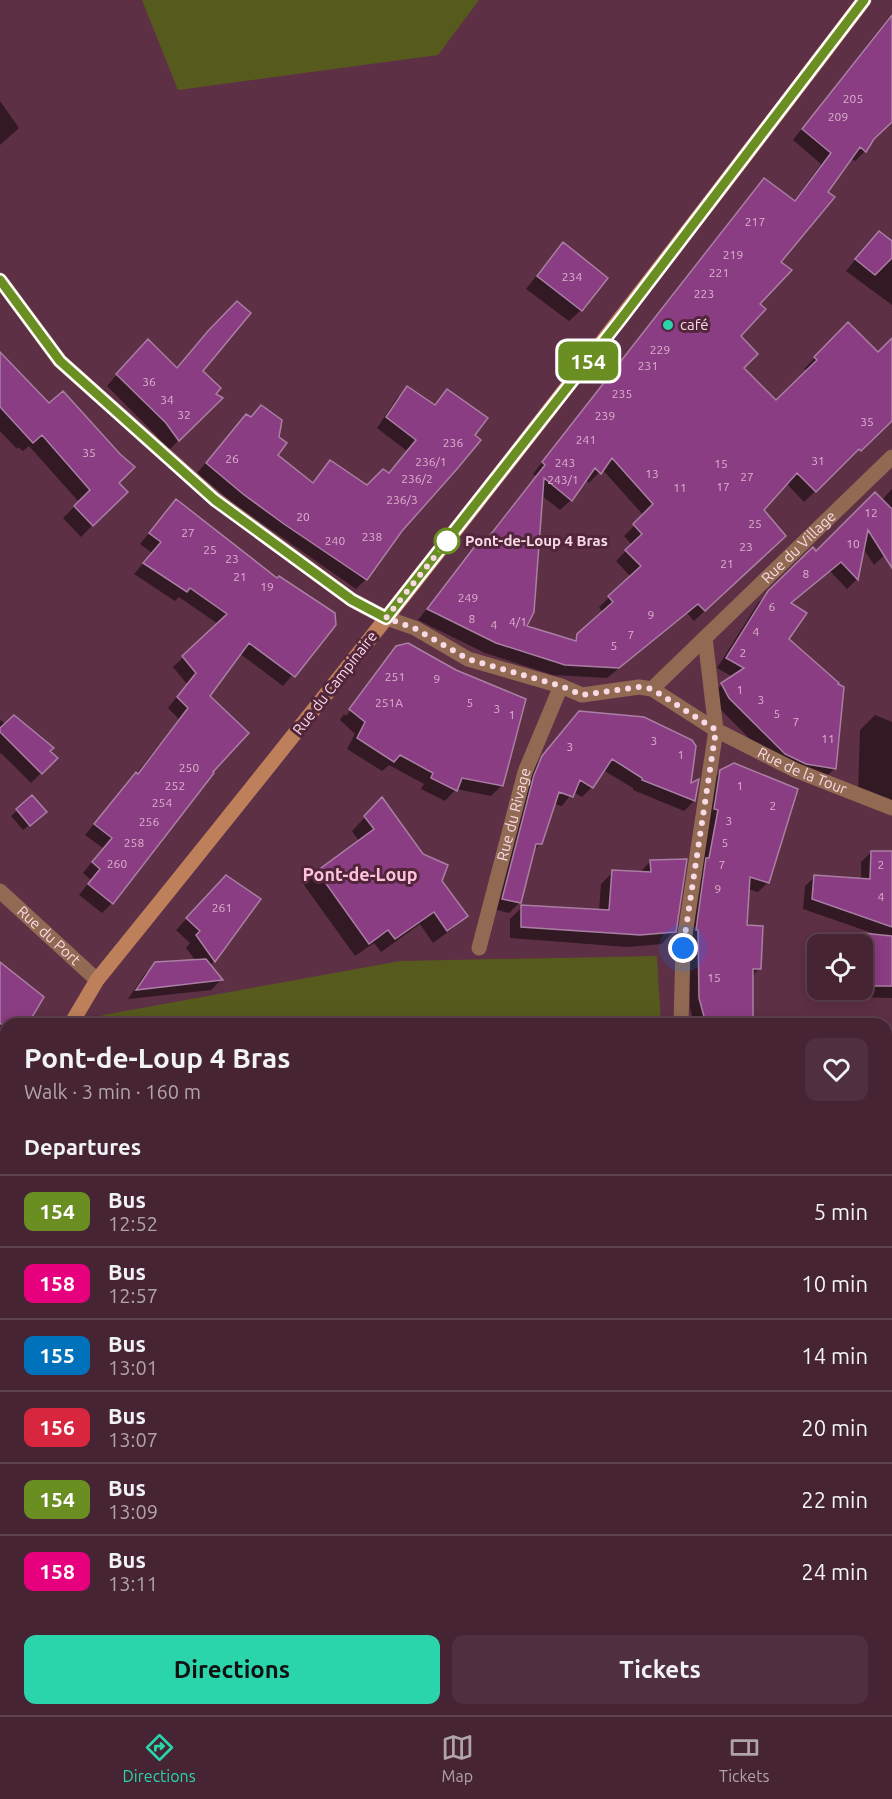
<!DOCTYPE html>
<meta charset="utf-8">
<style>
:root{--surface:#462434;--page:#503040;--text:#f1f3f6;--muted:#b0a4ac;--line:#5e414f;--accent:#2ad5ac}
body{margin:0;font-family:Ubuntu,sans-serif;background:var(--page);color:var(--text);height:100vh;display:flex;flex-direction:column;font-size:22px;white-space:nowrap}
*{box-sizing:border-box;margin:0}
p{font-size:20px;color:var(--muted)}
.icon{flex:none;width:33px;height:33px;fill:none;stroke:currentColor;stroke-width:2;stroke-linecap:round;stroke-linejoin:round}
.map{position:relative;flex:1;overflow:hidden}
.panel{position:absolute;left:0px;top:1018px;width:892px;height:698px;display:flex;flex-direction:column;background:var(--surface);border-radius:18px 18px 0 0;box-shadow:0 3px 15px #0003,0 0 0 2px var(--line)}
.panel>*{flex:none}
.badge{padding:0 12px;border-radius:9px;font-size:21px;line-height:39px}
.buttons{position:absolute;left:807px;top:934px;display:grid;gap:12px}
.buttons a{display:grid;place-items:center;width:66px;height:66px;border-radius:12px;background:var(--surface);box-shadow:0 3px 15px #0003,0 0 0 2px var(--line);font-size:30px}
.you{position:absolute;width:30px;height:30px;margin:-15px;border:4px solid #fff;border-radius:50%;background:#1a73e8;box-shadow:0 0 0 9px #1a73e833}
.map>.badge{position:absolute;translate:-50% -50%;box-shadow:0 0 0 3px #fff}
h2{padding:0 24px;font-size:22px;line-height:54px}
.round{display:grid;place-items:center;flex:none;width:63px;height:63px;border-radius:12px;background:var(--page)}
.overview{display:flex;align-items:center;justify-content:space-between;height:102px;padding:0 24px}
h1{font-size:28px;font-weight:700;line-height:45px}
.cta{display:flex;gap:12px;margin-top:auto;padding:12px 24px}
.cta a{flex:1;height:69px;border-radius:12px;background:var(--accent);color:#111;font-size:24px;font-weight:700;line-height:69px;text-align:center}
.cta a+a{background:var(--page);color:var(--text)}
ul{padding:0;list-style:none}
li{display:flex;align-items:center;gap:18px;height:72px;padding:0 24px;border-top:2px solid var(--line)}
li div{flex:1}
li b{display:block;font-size:22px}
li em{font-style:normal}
li .badge{min-width:66px;font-weight:700;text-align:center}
.tabs{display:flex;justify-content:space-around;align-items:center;height:84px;border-top:2px solid var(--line);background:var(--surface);font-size:16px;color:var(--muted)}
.tabs a{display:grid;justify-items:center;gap:3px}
.tabs .current{color:var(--accent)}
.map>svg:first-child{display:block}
.green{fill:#575a1d}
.water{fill:#4f0731}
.shadow{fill:#0007;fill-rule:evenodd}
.building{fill:#8b3d83;stroke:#aa7fa4;stroke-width:1.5;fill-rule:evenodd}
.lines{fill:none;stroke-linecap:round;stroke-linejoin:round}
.minor{stroke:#926a53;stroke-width:15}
.tertiary{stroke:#926a53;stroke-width:15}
.secondary{stroke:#be805a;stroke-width:15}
.line-casing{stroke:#fff;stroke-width:14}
.line{stroke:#6b8e23;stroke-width:9}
.walk{stroke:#f8dae6;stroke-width:6;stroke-dasharray:0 10.8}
.poi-dot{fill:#2ad5ac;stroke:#52253b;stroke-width:2}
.stop-dot{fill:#fff;stroke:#6b8e23;stroke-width:3}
.labels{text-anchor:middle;stroke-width:6;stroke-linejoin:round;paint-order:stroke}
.number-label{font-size:12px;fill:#ddb3cd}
.poi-label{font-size:15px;fill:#f8dae6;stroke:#52253b;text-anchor:start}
.stop-label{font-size:15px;font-weight:bold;fill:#f8dae6;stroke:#52253b;text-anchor:start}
.street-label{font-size:15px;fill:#f8dae6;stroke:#52253b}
.quarter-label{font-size:18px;font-weight:bold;fill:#fdc4dc;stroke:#52253b}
</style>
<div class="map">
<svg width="892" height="1715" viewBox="0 0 892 1715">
<rect width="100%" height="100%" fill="#5e3045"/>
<path class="green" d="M 142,0 L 479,0 L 438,55 L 178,90 Z
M 657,956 L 661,1024 L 99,1024 L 103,1015 L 400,961 Z
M 892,1286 L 892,1434 L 886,1432 L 887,1310 Z"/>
<path class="water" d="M 892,1512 L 892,1676 L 887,1677 L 886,1513 Z
M 0,1607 L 6,1607 L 6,1710 L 886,1710 L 887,1683 L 892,1682 L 892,1715 L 0,1715 Z"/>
<path class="shadow" d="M 892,13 L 892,121 L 872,139 L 865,151 L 855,161 L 851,158 L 779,262 L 739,336 L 742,368 L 776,402 L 807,371 L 804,369 L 848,324 L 878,354 L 892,340 L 892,418 L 804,502 L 786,483 L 762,510 L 773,547 L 694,621 L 687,613 L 607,678 L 553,675 L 485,653 L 418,620 L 472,550 L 483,539 L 485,540 L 536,476 L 533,474 L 754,191 L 764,180 L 793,202 L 821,164 L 793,140 ZM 602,469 L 644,516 L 624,536 L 632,545 L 616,561 L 631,577 L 599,607 L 603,613 L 572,642 L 525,627 L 541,495 L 560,510 L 571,500 L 585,479 L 589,483 Z
M 0,101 L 19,128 L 0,145 Z
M 892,242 L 892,305 L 846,271 L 869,243 Z
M 563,244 L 581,310 L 569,321 L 526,289 L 552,256 Z
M 137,351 L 176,369 L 201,371 L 214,394 L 220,399 L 168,451 L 155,434 L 107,386 Z
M 0,355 L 125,492 L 81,537 L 63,518 L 79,502 L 29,446 L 23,451 L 18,447 L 17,449 L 0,431 Z
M 407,388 L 433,406 L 447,391 L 401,530 L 366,579 L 356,589 L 233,503 L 197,473 L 246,416 L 276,456 L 312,483 L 330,462 L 367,487 L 388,475 L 407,451 L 377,428 L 397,398 Z
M 892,489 L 892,548 L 874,565 L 863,548 L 857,579 L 847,589 L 830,571 L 790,604 L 787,639 L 834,769 L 824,779 L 774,763 L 719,708 L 712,694 L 722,684 L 733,677 L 717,668 L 758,603 L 881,501 Z
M 176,501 L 335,625 L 283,686 L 239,653 L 208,696 L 211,772 L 112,903 L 102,913 L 79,895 L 91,880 L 83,873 L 103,848 L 85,835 L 126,784 L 136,774 L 179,719 L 168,708 L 187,684 L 173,667 L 218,624 L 179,597 L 175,601 L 134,574 L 152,553 L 140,544 Z
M 396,648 L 502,785 L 491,796 L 456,789 L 445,801 L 421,789 L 424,784 L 389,765 L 382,771 L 347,749 L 355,734 L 340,720 L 344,714 L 346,716 L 391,656 L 389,656 Z
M 875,715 L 892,722 L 892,806 L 858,795 L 860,730 Z
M 0,720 L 48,751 L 56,758 L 31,783 L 1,753 L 0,754 Z
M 570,723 L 689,785 L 697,782 L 694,801 L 684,811 L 633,790 L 633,788 L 603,770 L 592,787 L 582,797 L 573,792 L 562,806 L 554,804 L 541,843 L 533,851 L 519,903 L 509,913 L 493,909 L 533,768 Z
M 721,771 L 796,790 L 767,883 L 758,892 L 748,889 L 745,926 L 759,968 L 729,1006 L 732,1024 L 694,1024 L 690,1008 L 689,939 L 711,781 Z
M 32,797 L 39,817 L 23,830 L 11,816 Z
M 369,813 L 440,881 L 466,916 L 452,929 L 433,943 L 420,924 L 381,952 L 374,943 L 355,956 L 304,885 L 318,872 L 359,841 L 352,831 Z
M 871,852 L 892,853 L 892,998 L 849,997 L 850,990 L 862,990 L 862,945 L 853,945 L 863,935 L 878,935 L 803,909 L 805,886 L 815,877 L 861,880 L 861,862 Z
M 651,861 L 674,931 L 662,944 L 627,947 L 510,938 L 510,919 L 522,907 L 599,911 L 601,884 L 613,872 L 639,873 Z
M 215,888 L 259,900 L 210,966 L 221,980 L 211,990 L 128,999 L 145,974 L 156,964 L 196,961 L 186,948 L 190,943 L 176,930 Z
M 0,964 L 42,998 L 27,1024 L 6,1024 L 6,1064 L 0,1076 Z
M 886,1045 L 892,1045 L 892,1223 L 886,1229 Z"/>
<path class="building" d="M 892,15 L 892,122 L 874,139 L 866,152 L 860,147 L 828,192 L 835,197 L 781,262 L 792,270 L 760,304 L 766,309 L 741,336 L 758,354 L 744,368 L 776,400 L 817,360 L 814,357 L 848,322 L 878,352 L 892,338 L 892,421 L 861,451 L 859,449 L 816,492 L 797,473 L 764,510 L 786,536 L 705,611 L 698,604 L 619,668 L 565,665 L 496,643 L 427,609 L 482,537 L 487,539 L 545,465 L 542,462 L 764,178 L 795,201 L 831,153 L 802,129 ZM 612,458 L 653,504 L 633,524 L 642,534 L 625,550 L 641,566 L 608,596 L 613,602 L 577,634 L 576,641 L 527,626 L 534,612 L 544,478 L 572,501 L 595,468 L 601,474 Z
M 879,231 L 892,241 L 892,258 L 875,275 L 855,259 Z
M 563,242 L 608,278 L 582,311 L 537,276 Z
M 237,301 L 251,313 L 203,371 L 221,388 L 216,394 L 223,398 L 179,441 L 166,423 L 116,374 L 148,339 L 177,368 L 208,331 Z
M 0,352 L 49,403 L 63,391 L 120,454 L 135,467 L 119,483 L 128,492 L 93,526 L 74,506 L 90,490 L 42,435 L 33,443 L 0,407 Z
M 407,386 L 435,405 L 447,389 L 488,418 L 475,435 L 481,440 L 457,469 L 402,531 L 367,580 L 284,524 L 243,494 L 206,463 L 246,414 L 251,417 L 261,405 L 282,420 L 279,437 L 287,443 L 278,455 L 313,483 L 330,460 L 367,485 L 383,469 L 389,473 L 416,440 L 386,417 Z
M 875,492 L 892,509 L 892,568 L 868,530 L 858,580 L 841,562 L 791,603 L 807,613 L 789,639 L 839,683 L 838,684 L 844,687 L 836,769 L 806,764 L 785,754 L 729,698 L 721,683 L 744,668 L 726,658 L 768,591 L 813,547 L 816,551 Z
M 176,499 L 277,578 L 279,576 L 335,613 L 336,625 L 295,677 L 249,643 L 210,696 L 249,733 L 213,772 L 214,773 L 113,904 L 88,884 L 100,869 L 92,862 L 112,838 L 94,824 L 136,772 L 138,774 L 188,708 L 177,697 L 196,673 L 182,656 L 227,614 L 190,588 L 187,592 L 143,563 L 161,542 L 149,533 Z
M 408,643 L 456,670 L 526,699 L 503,786 L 462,778 L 457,791 L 431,778 L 433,773 L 400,755 L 394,762 L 357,738 L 365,722 L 349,709 L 396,646 Z
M 579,711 L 644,717 L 692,740 L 696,746 L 691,783 L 699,779 L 695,801 L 642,780 L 642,778 L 612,759 L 593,788 L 580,780 L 573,797 L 559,792 L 542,844 L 536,844 L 521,903 L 502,899 L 534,775 L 542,756 Z
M 14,715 L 54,748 L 50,751 L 58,758 L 42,774 L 0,732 L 0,728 Z
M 734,763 L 798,789 L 769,883 L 750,877 L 747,925 L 763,926 L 761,969 L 753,969 L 753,1024 L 706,1024 L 699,998 L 698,930 L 696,930 L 706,858 L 709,858 L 718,810 L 714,809 L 720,770 Z
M 32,795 L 47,812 L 30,826 L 16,809 Z
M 382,797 L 423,854 L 448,865 L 442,881 L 468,916 L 447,931 L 434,912 L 395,939 L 388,930 L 369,944 L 317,871 L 374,829 L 364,816 Z
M 871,851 L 892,851 L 892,927 L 812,899 L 814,875 L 870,879 Z
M 687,859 L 676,932 L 640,935 L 521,927 L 521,905 L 609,910 L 612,870 L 651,872 L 650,860 Z
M 226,875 L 261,899 L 215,962 L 196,935 L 200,931 L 186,918 Z
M 862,933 L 892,936 L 892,986 L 862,986 Z
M 206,959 L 223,980 L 136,990 L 155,962 Z
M 0,962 L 44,997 L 28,1024 L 0,1024 Z"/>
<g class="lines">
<g class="minor">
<path id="s1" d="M 386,618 L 415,628 L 468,659 L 561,686 L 582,695 L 639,687 L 652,689 L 716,730 L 795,770 L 892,808"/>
<path id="s2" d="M 652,689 L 892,457"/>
<path id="s3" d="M 0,891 L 97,980"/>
<path id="s4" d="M 479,948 L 525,772 L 561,686"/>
<path d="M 681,1024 L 683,948 L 716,730 L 705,638"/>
<path d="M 886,1274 L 892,1268"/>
</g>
<path class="tertiary" d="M 0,280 L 60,361 L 215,499 L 352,600 L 386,618"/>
<path class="secondary" d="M 71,1024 L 97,980 C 358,658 613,331 864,0
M 0,1171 L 6,1155"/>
</g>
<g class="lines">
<defs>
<path id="line" d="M 0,280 L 60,361 L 215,500 L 352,600 L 386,618 L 621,319 L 864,0"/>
</defs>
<use href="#line" class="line-casing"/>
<use href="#line" class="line"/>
<path class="walk" d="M 447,541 L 386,618 L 414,628 L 468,659 L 561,686 L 582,695 L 639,687 L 652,689 L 716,730 L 683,948"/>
</g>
<circle class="poi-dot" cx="668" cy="325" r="6"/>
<circle class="stop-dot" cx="447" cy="541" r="12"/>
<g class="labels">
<g class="number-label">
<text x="853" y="103">205</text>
<text x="838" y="121">209</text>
<text x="755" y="226">217</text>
<text x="733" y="259">219</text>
<text x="719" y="277">221</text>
<text x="572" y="281">234</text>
<text x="704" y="298">223</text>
<text x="660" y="354">229</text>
<text x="648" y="370">231</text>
<text x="149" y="386">36</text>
<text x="622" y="398">235</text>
<text x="167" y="404">34</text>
<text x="184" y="419">32</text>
<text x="605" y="420">239</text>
<text x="867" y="426">35</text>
<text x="586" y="444">241</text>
<text x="453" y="447">236</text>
<text x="89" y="457">35</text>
<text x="232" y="463">26</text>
<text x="818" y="465">31</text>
<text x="431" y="466">236/1</text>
<text x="565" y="467">243</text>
<text x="721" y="468">15</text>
<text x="652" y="478">13</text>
<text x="747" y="481">27</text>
<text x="417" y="483">236/2</text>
<text x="563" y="484">243/1</text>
<text x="723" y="491">17</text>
<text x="680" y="492">11</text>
<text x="402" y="504">236/3</text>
<text x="871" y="517">12</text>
<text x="303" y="521">20</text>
<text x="755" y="528">25</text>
<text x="188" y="537">27</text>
<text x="372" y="541">238</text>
<text x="335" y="545">240</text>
<text x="853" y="548">10</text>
<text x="746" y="551">23</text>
<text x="210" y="554">25</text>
<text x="232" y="563">23</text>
<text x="727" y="568">21</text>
<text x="806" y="578">8</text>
<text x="240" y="581">21</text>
<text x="267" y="591">19</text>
<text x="468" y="602">249</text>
<text x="772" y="611">6</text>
<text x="651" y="619">9</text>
<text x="472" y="623">8</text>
<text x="518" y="626">4/1</text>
<text x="494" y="629">4</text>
<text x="756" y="636">4</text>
<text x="631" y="639">7</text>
<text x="614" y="650">5</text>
<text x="743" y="657">2</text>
<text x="395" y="681">251</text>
<text x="437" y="683">9</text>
<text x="740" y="694">1</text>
<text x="761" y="704">3</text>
<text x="389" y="707">251A</text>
<text x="470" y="707">5</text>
<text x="497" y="713">3</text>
<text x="777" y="718">5</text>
<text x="512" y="719">1</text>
<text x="796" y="726">7</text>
<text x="828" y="743">11</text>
<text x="654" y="745">3</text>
<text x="570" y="751">3</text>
<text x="681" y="759">1</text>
<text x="189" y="772">250</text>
<text x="175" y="790">252</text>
<text x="740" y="790">1</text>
<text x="162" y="807">254</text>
<text x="773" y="810">2</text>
<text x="729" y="825">3</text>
<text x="149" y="826">256</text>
<text x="134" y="847">258</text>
<text x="725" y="847">5</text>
<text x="117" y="868">260</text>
<text x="722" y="869">7</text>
<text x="881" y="869">2</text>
<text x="718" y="893">9</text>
<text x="881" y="901">4</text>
<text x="222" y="912">261</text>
<text x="714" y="982">15</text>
</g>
<g class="poi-label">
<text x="680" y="330">café</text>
</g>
<g class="stop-label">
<text x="465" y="546">Pont-de-Loup 4 Bras</text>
</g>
<g class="street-label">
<text dy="5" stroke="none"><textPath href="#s2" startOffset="204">Rue du Village</textPath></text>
<text transform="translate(335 683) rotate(-52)" y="5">Rue du Campinaire</text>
<text dy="5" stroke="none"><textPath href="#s1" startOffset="454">Rue de la Tour</textPath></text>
<text dy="5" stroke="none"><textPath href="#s4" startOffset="138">Rue du Rivage</textPath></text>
<text dy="5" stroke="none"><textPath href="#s3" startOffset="66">Rue du Port</textPath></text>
</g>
<g class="quarter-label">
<text x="360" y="881">Pont-de-Loup</text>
</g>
</g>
</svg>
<div class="buttons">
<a><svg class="icon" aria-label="locate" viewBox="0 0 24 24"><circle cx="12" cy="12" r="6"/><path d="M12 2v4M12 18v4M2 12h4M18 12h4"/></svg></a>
</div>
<div class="you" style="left:683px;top:948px"></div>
<b class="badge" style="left:588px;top:361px;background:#6b8e23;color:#fff">154</b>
<section class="panel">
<div class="overview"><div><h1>Pont-de-Loup 4 Bras</h1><p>Walk · 3 min · 160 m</p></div><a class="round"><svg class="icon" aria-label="heart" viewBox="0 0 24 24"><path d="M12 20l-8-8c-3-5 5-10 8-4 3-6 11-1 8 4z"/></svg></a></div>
<h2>Departures</h2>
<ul>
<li><span class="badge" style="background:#6b8e23;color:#fff">154</span><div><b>Bus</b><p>12:52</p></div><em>5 min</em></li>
<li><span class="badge" style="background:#e6007e;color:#fff">158</span><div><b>Bus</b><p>12:57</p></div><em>10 min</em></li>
<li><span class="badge" style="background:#0072bc;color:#fff">155</span><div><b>Bus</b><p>13:01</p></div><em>14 min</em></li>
<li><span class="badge" style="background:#d7263d;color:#fff">156</span><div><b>Bus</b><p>13:07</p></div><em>20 min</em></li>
<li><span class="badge" style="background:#6b8e23;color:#fff">154</span><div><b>Bus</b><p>13:09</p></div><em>22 min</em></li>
<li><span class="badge" style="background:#e6007e;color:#fff">158</span><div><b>Bus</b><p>13:11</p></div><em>24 min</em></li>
</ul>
<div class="cta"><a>Directions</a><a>Tickets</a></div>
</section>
</div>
<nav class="tabs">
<a class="current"><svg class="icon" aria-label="directions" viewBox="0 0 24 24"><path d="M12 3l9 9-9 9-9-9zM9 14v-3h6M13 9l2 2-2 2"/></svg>Directions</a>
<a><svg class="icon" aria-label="map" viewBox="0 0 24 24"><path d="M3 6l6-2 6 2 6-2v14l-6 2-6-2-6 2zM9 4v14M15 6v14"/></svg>Map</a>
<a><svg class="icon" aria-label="tickets" viewBox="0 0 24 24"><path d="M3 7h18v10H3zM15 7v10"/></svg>Tickets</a>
</nav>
